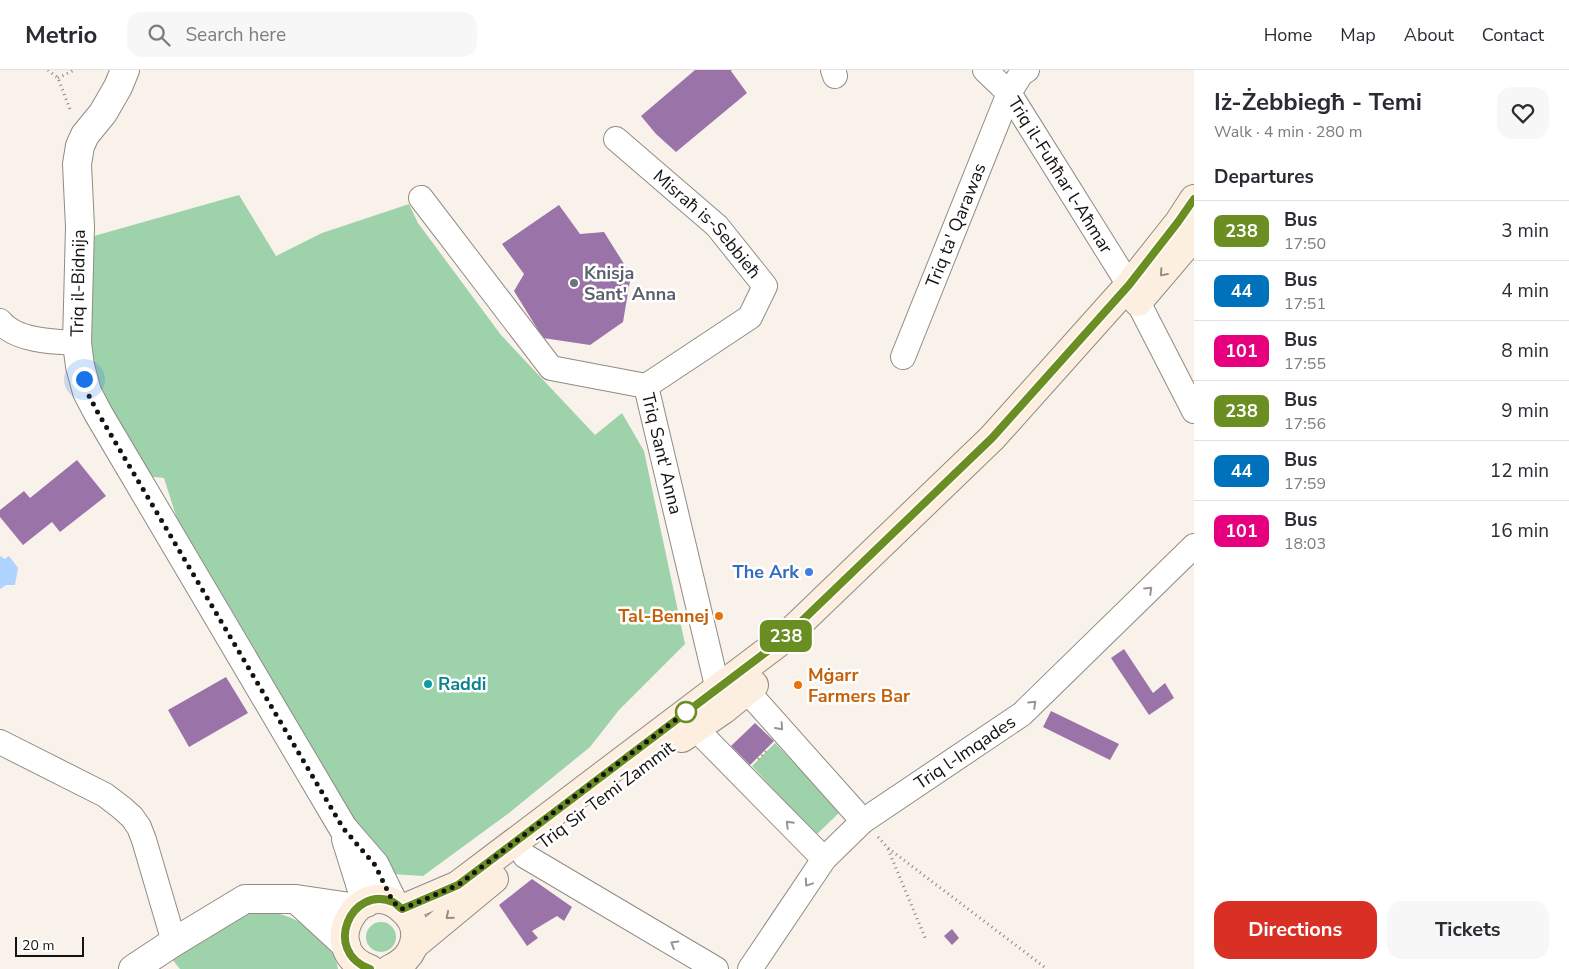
<!DOCTYPE html>
<meta charset="utf-8">
<style>
:root{--surface:#fff;--page:#f7f7f7;--text:#2b2b33;--muted:#7c7c81;--line:#e1e1e2;--accent:#d93025}
body{margin:0;font-family:"Nunito Sans",sans-serif;background:var(--page);color:var(--text);height:100vh;display:flex;flex-direction:column;font-size:19px;white-space:nowrap}
*{box-sizing:border-box;margin:0}
p{font-size:16px;color:var(--muted)}
.icon{flex:none;width:28px;height:28px;fill:none;stroke:currentColor;stroke-width:2;stroke-linecap:round;stroke-linejoin:round}
.map{position:relative;flex:1;overflow:hidden}
.panel{display:flex;flex-direction:column;background:var(--surface);width:375px}
.panel>*{flex:none}
.badge{padding:0 10px;border-radius:8px;font-size:18px;line-height:32px}
.scale{position:absolute;left:15px;bottom:12px;width:69px;box-sizing:border-box;padding-left:5px;border:2px solid #151311;border-top:0;font-size:14px;line-height:18px;white-space:nowrap;color:#151311;-webkit-text-stroke:4px #fff;paint-order:stroke}
.you{position:absolute;width:25px;height:25px;margin:-12px;border:4px solid #fff;border-radius:50%;background:#1a73e8;box-shadow:0 0 0 8px #1a73e833}
.map>.badge{position:absolute;translate:-50% -50%;box-shadow:0 0 0 2px #fff}
h2{padding:0 20px;font-size:19px;line-height:45px}
.round{display:grid;place-items:center;flex:none;width:52px;height:52px;border-radius:15px;background:var(--page)}
.overview{display:flex;align-items:center;justify-content:space-between;height:85px;padding:0 20px}
h1{font-size:24px;font-weight:700;line-height:38px}
.action{display:flex;gap:10px;margin-top:auto;padding:10px 20px}
.action a{flex:1;height:58px;border-radius:15px;background:var(--accent);color:#fff;font-size:20px;font-weight:700;line-height:58px;text-align:center}
.action a+a{background:var(--page);color:var(--text)}
ul{padding:0;list-style:none}
li{display:flex;align-items:center;gap:15px;height:60px;padding:0 20px;border-top:1px solid var(--line)}
li div{flex:1}
li b{display:block;font-size:19px}
li em{font-style:normal}
li .badge{min-width:55px;font-weight:700;text-align:center}
header{display:flex;align-items:center;gap:30px;box-sizing:border-box;height:70px;padding:0 25px;background:var(--surface);border-bottom:1px solid var(--line)}
header strong{font-size:24px}
nav{display:flex;gap:28px;margin-inline-start:auto;font-size:18px}
.search{width:350px;height:45px;background:var(--page);display:flex;align-items:center;gap:12px;box-sizing:border-box;padding:0 18px;border-radius:15px;color:var(--muted);font-size:19px}
main{display:flex;flex:1;min-height:0}
.map>svg:first-child{display:block}
.green{fill:#9ed2ab}
.water{fill:#aed3fe}
.building{fill:#9a73a8}
.lines{fill:none;stroke-linecap:round;stroke-linejoin:round}
.minor-casing{stroke:#918b84;stroke-width:26}
.tertiary-casing{stroke:#918b84;stroke-width:30}
.secondary-casing{stroke:#918b84;stroke-width:30}
.path{stroke:#88837e;stroke-width:3;stroke-dasharray:1 4;stroke-linecap:butt}
.minor{stroke:#fff;stroke-width:24}
.tertiary{stroke:#fff;stroke-width:28}
.secondary{stroke:#fdefe0;stroke-width:28}
.oneway{stroke:#958c83}
.oneway2{stroke:#969594}
.line-casing{stroke:#fff;stroke-width:11}
.line{stroke:#6b8e23;stroke-width:8}
.walk{stroke:#151311;stroke-width:5;stroke-dasharray:0 9}
.worship-dot{fill:#6b7280;stroke:#fff;stroke-width:2}
.shop-dot{fill:#3f7fe0;stroke:#fff;stroke-width:2}
.food-dot{fill:#e8710a;stroke:#fff;stroke-width:2}
.culture-dot{fill:#0f9aa8;stroke:#fff;stroke-width:2}
.stop-dot{fill:#fff;stroke:#6b8e23;stroke-width:2.5}
.labels{text-anchor:middle;stroke-width:5;stroke-linejoin:round;paint-order:stroke}
.street-label{font-size:18px;fill:#151311;stroke:#fff}
.worship-label{font-size:18px;font-weight:bold;fill:#5b616d;stroke:#fff;text-anchor:start}
.shop-label{font-size:18px;font-weight:bold;fill:#366cbe;stroke:#fff;text-anchor:end}
.food-label{font-size:18px;font-weight:bold;fill:#c56008;stroke:#fff;text-anchor:end}
.culture-label{font-size:18px;font-weight:bold;fill:#0d838f;stroke:#fff;text-anchor:start}
</style>
<header>
<strong>Metrio</strong>
<div class="search"><svg class="icon" aria-label="search" viewBox="0 0 24 24"><circle cx="10" cy="10" r="6"/><path d="M15 15l6 6"/></svg>Search here</div>
<nav><a>Home</a><a>Map</a><a>About</a><a>Contact</a></nav>
</header>
<main>
<div class="map">
<svg width="1194" height="899" viewBox="0 0 1194 899">
<rect width="100%" height="100%" fill="#f9f2eb"/>
<path class="green" d="M 239,125 L 276,186 L 322,163 L 409,134 L 418,153 L 501,265 L 595,365 L 622,343 L 644,381 L 685,574 L 619,640 L 590,677 L 509,743 L 423,806 L 391,804 L 357,758 L 273,626 L 176,446 L 164,408 L 144,406 L 90,307 L 92,288 L 87,168 Z
M 775,673 L 841,741 L 816,765 L 752,696 Z
M 251,842 C 258,842 267,841 274,843 C 299,846 335,873 338,899 L 180,899 L 171,888 Z
M366 867a15 15 0 1 1 30 0a15 15 0 1 1-30 0Z"/>
<path class="water" d="M 0,486 L 5,489 L 9,486 L 18,498 L 15,515 L 6,515 L 0,519 Z"/>
<path class="building" d="M 695,0 L 732,0 L 731,1 L 747,23 L 676,82 L 656,64 L 641,46 Z
M 559,135 L 580,164 L 604,162 L 631,205 L 623,252 L 590,275 L 543,268 L 514,221 L 524,204 L 502,174 Z
M 77,390 L 106,426 L 60,462 L 52,452 L 23,475 L 0,447 L 0,440 L 24,421 L 30,428 Z
M 1124,579 L 1153,623 L 1165,613 L 1174,628 L 1149,645 L 1111,588 Z
M 226,607 L 248,643 L 189,677 L 168,640 Z
M 1051,641 L 1119,674 L 1110,690 L 1043,657 Z
M 755,653 L 774,671 L 750,695 L 731,676 Z
M 532,809 L 572,837 L 564,851 L 557,846 L 532,861 L 538,868 L 527,876 L 499,835 Z
M 952,859 L 959,868 L 952,875 L 944,866 Z"/>
<g class="lines">
<defs>
<g id="minor">
<path d="M 833,0 L 835,6"/>
<path id="s1" d="M 985,0 L 1009,23 L 1129,215"/>
<path id="s2" d="M 616,69 L 717,156 L 765,216 L 750,247 L 646,316"/>
<path id="s3" d="M 421,128 L 551,298 L 646,316 L 718,620 L 727,632"/>
<path d="M 1138,232 L 1194,341"/>
<path d="M 0,251 C 15,271 54,272 77,273"/>
<path id="s4" d="M 903,287 L 1009,23 L 1021,4 L 1027,0"/>
<path d="M 747,621 L 863,751"/>
<path d="M 695,658 L 824,789"/>
<path d="M 0,672 L 105,725 L 122,738 L 132,747 L 139,757 L 144,770 L 174,872"/>
<path d="M 525,786 L 716,899"/>
<path id="s5" d="M 750,899 L 824,789 L 863,751 L 1022,644 L 1194,476"/>
</g>
<path id="tertiary" d="M 125,0 L 118,17 L 103,43 L 85,65 L 80,76 L 77,94 L 80,157 L 77,273 L 80,296 L 87,322 L 98,343 L 343,758 L 375,795 L 393,832
M 346,769 L 366,833
M 296,829 L 346,875
M 133,899 L 174,872 L 245,829 L 296,829 L 357,838"/>
<path id="secondary" d="M 1138,232 L 1194,166
M 682,668 L 723,640 L 754,615
M 402,839 L 458,815 L 782,570 L 992,368 L 1129,215 L 1179,152 L 1194,129
M 413,876 L 494,809
M 370,899 C 314,880 362,800 403,840 C 411,847 416,857 415,867 C 414,883 403,893 390,899"/>
</defs>
<use href="#minor" class="minor-casing"/>
<use href="#tertiary" class="tertiary-casing"/>
<use href="#secondary" class="secondary-casing"/>
<path class="path" d="M 48,0 L 58,8 L 71,42
M 58,8 L 74,0
M 758,689 L 768,679
M 878,767 L 888,778 L 1047,899
M 888,779 L 926,870"/>
<use href="#minor" class="minor"/>
<use href="#tertiary" class="tertiary"/>
<use href="#secondary" class="secondary"/>
</g>
<defs><path id="oneway-chevron" d="M-2-3.5L2.5 0L-2 3.5" fill="none" stroke-width="1.6" stroke-linecap="round" stroke-linejoin="round" transform="scale(1.25)"/></defs>
<g class="oneway">
<use href="#oneway-chevron" transform="translate(1163 203) rotate(131)"/>
<use href="#oneway-chevron" transform="translate(449 846) rotate(140)"/>
</g>
<g class="oneway2">
<use href="#oneway-chevron" transform="translate(1149 520) rotate(-44)"/>
<use href="#oneway-chevron" transform="translate(1033 634) rotate(-44)"/>
<use href="#oneway-chevron" transform="translate(780 657) rotate(48)"/>
<use href="#oneway-chevron" transform="translate(789 754) rotate(-135)"/>
<use href="#oneway-chevron" transform="translate(808 813) rotate(124)"/>
<use href="#oneway-chevron" transform="translate(674 874) rotate(-149)"/>
</g>
<g class="lines">
<defs>
<path id="line" d="M 370,899 C 321,881 352,814 393,832 C 396,833 399,837 402,839 L 458,815 L 782,570 L 992,368 L 1129,215 L 1178,152 L 1194,129"/>
</defs>
<use href="#line" class="line-casing"/>
<use href="#line" class="line"/>
<path class="walk" d="M 84,309 L 87,322 L 98,343 L 343,758 L 375,795 L 393,832 L 402,839 L 458,815 L 686,642"/>
</g>
<circle class="worship-dot" cx="574" cy="213" r="5"/>
<circle class="shop-dot" cx="809" cy="502" r="5"/>
<g class="food-dot">
<circle cx="719" cy="546" r="5"/>
<circle cx="798" cy="615" r="5"/>
</g>
<circle class="culture-dot" cx="428" cy="614" r="5"/>
<circle class="stop-dot" cx="686" cy="642" r="10"/>
<g class="labels">
<g class="street-label">
<text dy="6" stroke="none"><textPath href="#s1" startOffset="130">Triq il-Fuħħar l-Aħmar</textPath></text>
<text dy="6" stroke="none"><textPath href="#s2" startOffset="125">Misraħ is-Sebbieħ</textPath></text>
<text dy="6" stroke="none"><textPath href="#s4" startOffset="142">Triq ta' Qarawas</textPath></text>
<text transform="translate(78 213) rotate(-89)" y="6">Triq il-Bidnija</text>
<text dy="6" stroke="none"><textPath href="#s3" startOffset="380">Triq Sant' Anna</textPath></text>
<text dy="6" stroke="none"><textPath href="#s5" startOffset="310">Triq l-Imqades</textPath></text>
<text transform="translate(606 725) rotate(-37)" y="6">Triq Sir Temi Zammit</text>
</g>
<g class="worship-label">
<text x="584" y="209">Knisja<tspan x="584" dy="21">Sant' Anna</tspan></text>
</g>
<g class="shop-label">
<text x="799" y="508">The Ark</text>
</g>
<g class="food-label">
<text x="709" y="552">Tal-Bennej</text>
<text x="808" y="611" text-anchor="start">Mġarr<tspan x="808" dy="21">Farmers Bar</tspan></text>
</g>
<g class="culture-label">
<text x="438" y="620">Raddi</text>
</g>
</g>
</svg>
<div class="scale">20 m</div>
<div class="you" style="left:84px;top:309px"></div>
<b class="badge" style="left:786px;top:566px;background:#6b8e23;color:#fff">238</b>
</div>
<section class="panel">
<div class="overview"><div><h1>Iż-Żebbiegħ - Temi</h1><p>Walk · 4 min · 280 m</p></div><a class="round"><svg class="icon" aria-label="heart" viewBox="0 0 24 24"><path d="M12 20l-8-8c-3-5 5-10 8-4 3-6 11-1 8 4z"/></svg></a></div>
<h2>Departures</h2>
<ul>
<li><span class="badge" style="background:#6b8e23;color:#fff">238</span><div><b>Bus</b><p>17:50</p></div><em>3 min</em></li>
<li><span class="badge" style="background:#0072bc;color:#fff">44</span><div><b>Bus</b><p>17:51</p></div><em>4 min</em></li>
<li><span class="badge" style="background:#e6007e;color:#fff">101</span><div><b>Bus</b><p>17:55</p></div><em>8 min</em></li>
<li><span class="badge" style="background:#6b8e23;color:#fff">238</span><div><b>Bus</b><p>17:56</p></div><em>9 min</em></li>
<li><span class="badge" style="background:#0072bc;color:#fff">44</span><div><b>Bus</b><p>17:59</p></div><em>12 min</em></li>
<li><span class="badge" style="background:#e6007e;color:#fff">101</span><div><b>Bus</b><p>18:03</p></div><em>16 min</em></li>
</ul>
<div class="action"><a>Directions</a><a>Tickets</a></div>
</section>
</main>
